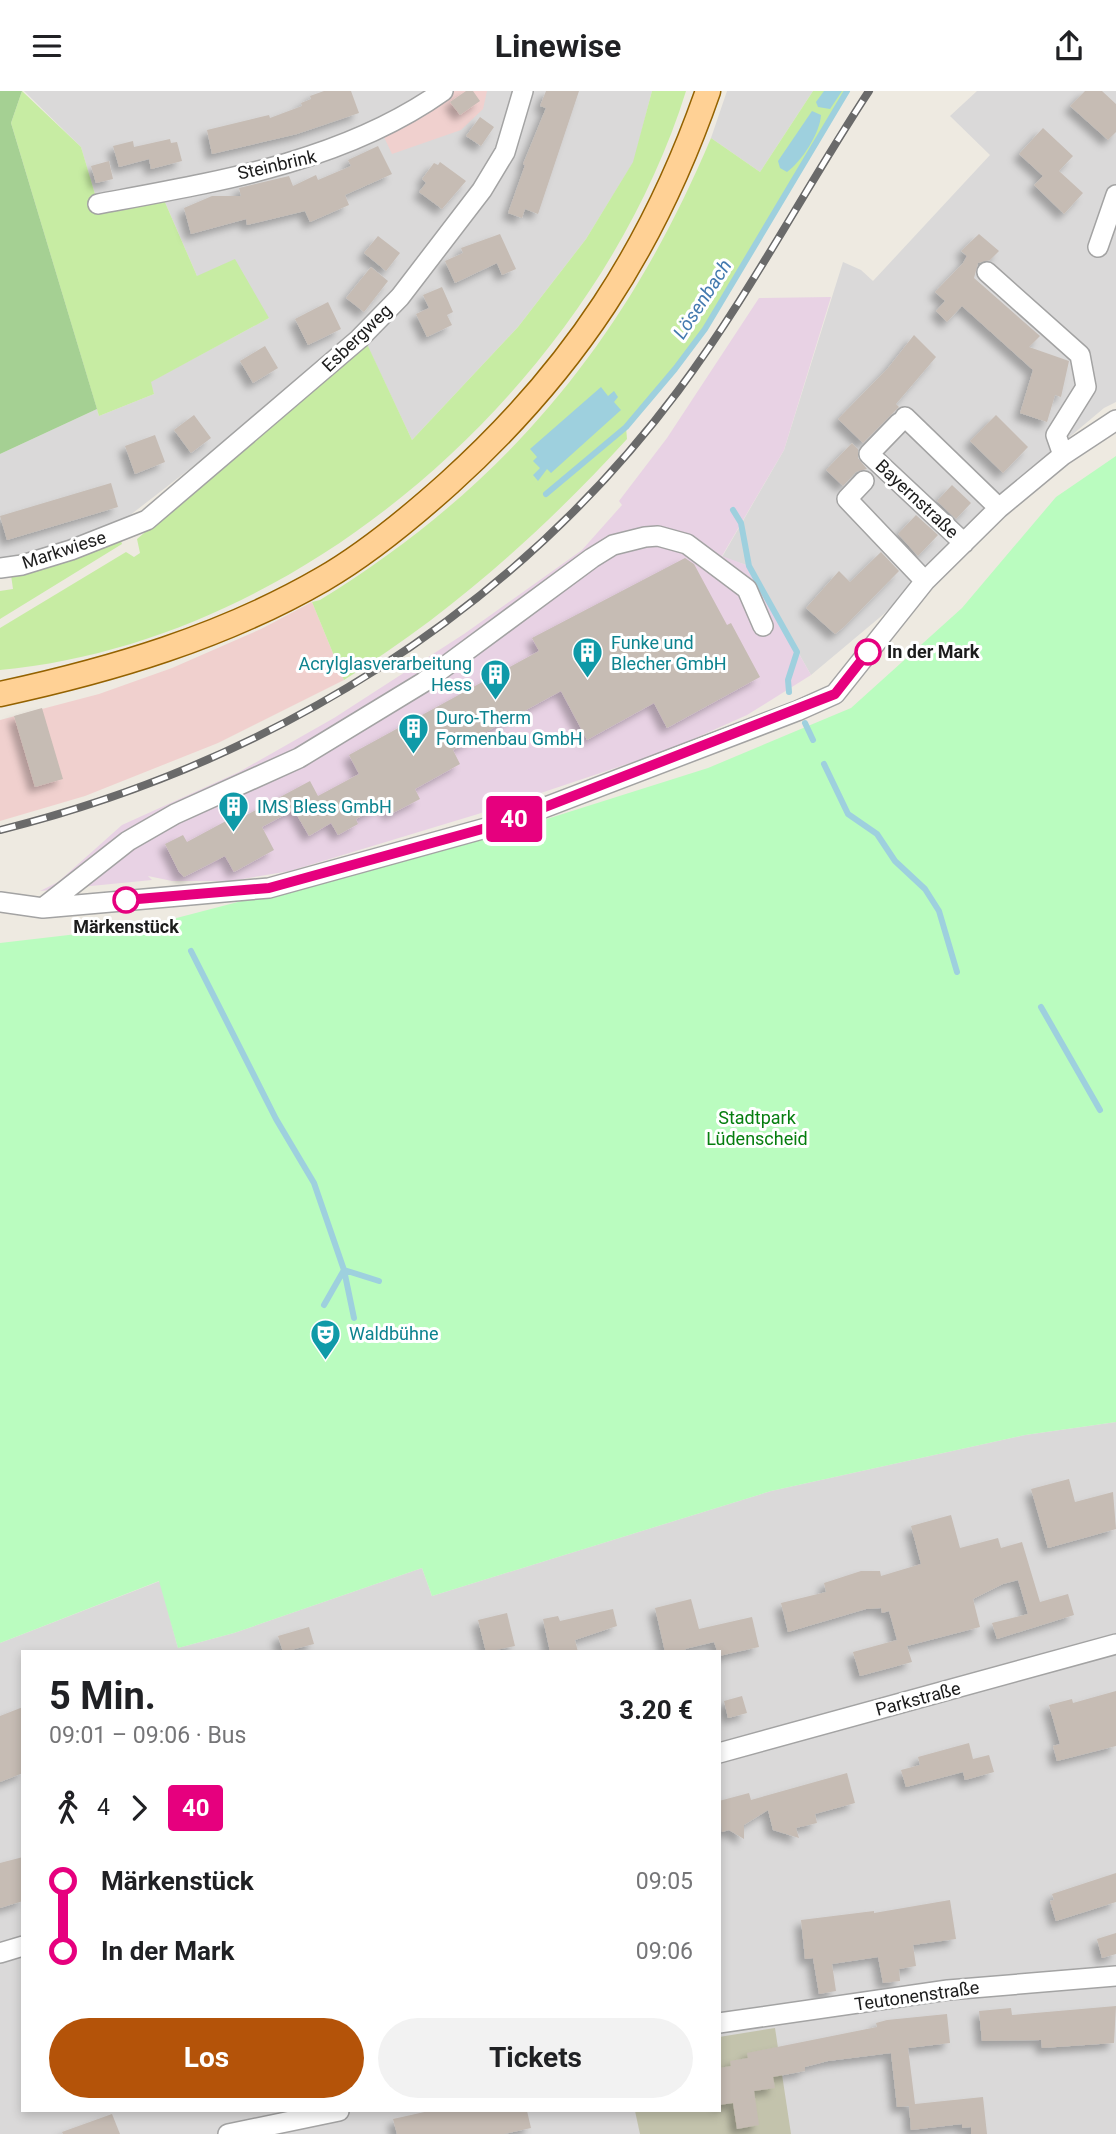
<!DOCTYPE html>
<html lang="de">
<meta charset="utf-8">
<style>
:root{--surface:#fff;--page:#f2f2f2;--text:#202124;--muted:#757577;--accent:#b45309}
body{margin:0;font-family:Roboto,sans-serif;background:var(--page);color:var(--text);height:100vh;display:flex;flex-direction:column;font-size:26px;white-space:nowrap}
*{box-sizing:border-box;margin:0}
p{font-size:23px;color:var(--muted)}
.icon{flex:none;width:38px;height:38px;fill:none;stroke:currentColor;stroke-width:2;stroke-linecap:round;stroke-linejoin:round}
.map{position:relative;flex:1;overflow:hidden}
.side{position:absolute;left:21px;top:1559px;width:700px;height:462px;display:flex;flex-direction:column;background:var(--surface);border-radius:0px;box-shadow:0 4px 10px #0003}
.side>*{flex:none}
.badge{padding:0 14px;border-radius:5px;font-size:24px;line-height:46px}
.map>.badge{position:absolute;translate:-50% -50%;box-shadow:0 0 0 4px #fff}
.legs{display:flex;align-items:center;gap:10px;height:77px;padding:0 28px;font-size:23px}
.legs p{margin-inline-start:auto}
.headline{display:flex;align-items:center;justify-content:space-between;height:119px;padding:0 28px}
h1{font-size:38px;font-weight:700;line-height:52px}
.button{display:flex;gap:14px;margin-top:auto;padding:14px 28px}
.button a{flex:1;height:80px;border-radius:42px;background:var(--accent);color:#fff;font-size:28px;font-weight:700;line-height:80px;text-align:center}
.button a+a{background:var(--page);color:var(--text)}
ul{padding:0 28px;list-style:none}
li{display:flex;align-items:center;gap:24px;height:70px;font-size:26px}
li i{display:grid;place-items:center;width:10px;height:100%;margin:0 9px;background:currentColor}
li i::after{content:'';width:18px;height:18px;margin:-9px;border:5px solid;border-radius:50%;background:var(--surface)}
li p{margin-inline-start:auto}
li:first-child i{background:linear-gradient(#0000 50%,currentColor 0)}
li:last-child i{background:linear-gradient(currentColor 50%,#0000 0)}
header{display:flex;justify-content:space-between;align-items:center;height:91px;padding:0 28px;background:var(--surface);font-size:32px;font-weight:700}
.map>svg:first-child{display:block}
.residential{fill:#dad9d9;fill-rule:evenodd}
.commercial{fill:#f0d0ce}
.industrial{fill:#e8d2e4}
.construction{fill:#c3c3ac}
.grass{fill:#c7eca3}
.forest{fill:#a5d093}
.park{fill:#bafcbf}
.water{fill:#9ed0de}
.lines{fill:none;stroke-linecap:round;stroke-linejoin:round}
.stream{stroke:#9ed0de;stroke-width:6}
.building{fill:#c6bcb4;filter:url(#shadow)}
.minor-casing{stroke:#a3a3a3;stroke-width:22}
.major-casing{stroke:#946200;stroke-width:27}
.minor{stroke:#fff;stroke-width:19}
.major{stroke:#ffd195;stroke-width:24}
.rail-casing{stroke:#6a6a6a;stroke-width:8}
.rail{stroke:#fff;stroke-width:5;stroke-dasharray:16;stroke-linecap:butt}
.line-1-casing{stroke:#fff;stroke-width:16}
.line-1{stroke:#e6007e;stroke-width:10}
.stop-1-dot{fill:#fff;stroke:#e6007e;stroke-width:3.5}
.labels{text-anchor:middle;stroke-width:6;stroke-linejoin:round;paint-order:stroke}
.street-label{font-size:18px;fill:#1c1c1c;stroke:#fff}
.culture-label{font-size:18px;fill:#0d838f;stroke:#fff;text-anchor:start}
.stop-label{font-size:18px;font-weight:bold;fill:#1c1c1c;stroke:#fff;text-anchor:start}
.park-label{font-size:18px;fill:#067e0f;stroke:#fff}
.water-label{font-size:19px;font-style:italic;fill:#447aaf;stroke:#fff}
</style>
<header><svg class="icon" aria-label="menu" viewBox="0 0 24 24"><path d="M4 6h16M4 12h16M4 18h16"/></svg>Linewise<svg class="icon" aria-label="share" viewBox="0 0 24 24"><path d="M12 15V3M7 8l5-5 5 5M5 13v7h14v-7"/></svg></header>
<div class="map">
<svg width="1116" height="2043" viewBox="0 0 1116 2043">
<defs>
<filter id="shadow"><feDropShadow dx="-6" dy="6" stdDeviation="3.5" flood-color="#0004"/></filter>
</defs>
<rect width="100%" height="100%" fill="#eeeae1"/>
<path class="residential" d="M 24,0 L 652,0 L 634,70 L 586,148 L 518,236 L 412,349 L 359,237 L 245,335 L 129,425 L 68,451 L 0,468 L 0,363 L 97,318 L 99,325 L 154,303 L 150,291 L 269,227 L 197,185 L 164,109 L 100,120 L 81,56 Z
M 727,0 L 813,0 L 760,81 L 711,47 Z
M 977,0 L 1116,0 L 1116,311 L 1104,317 L 984,418 L 885,522 L 811,584 L 749,475 L 722,466 L 784,359 L 843,171 L 861,179 L 873,190 L 990,64 L 950,25 Z
M 1116,1331 L 1116,2043 L 0,2043 L 0,1552 L 160,1490 L 178,1557 L 234,1542 L 422,1477 L 432,1505 L 771,1400 L 1025,1344 ZM 23,1561 L 719,1561 L 719,2020 L 23,2020 Z"/>
<path class="commercial" d="M 454,0 L 487,0 L 483,18 L 461,39 L 392,63 L 384,46 L 425,22 Z
M 312,511 L 344,589 L 218,652 L 85,705 L 0,730 L 0,629 L 99,603 L 172,577 L 261,538 Z"/>
<path class="industrial" d="M 831,206 L 784,359 L 722,465 L 749,475 L 811,584 L 747,624 L 669,659 L 478,723 L 290,780 L 231,790 L 172,790 L 148,785 L 152,789 L 40,800 L 58,791 L 122,734 L 239,681 L 334,627 L 464,543 L 582,459 L 622,414 L 619,410 L 667,347 L 759,207 Z"/>
<path class="construction" d="M 775,1937 L 791,2043 L 640,2043 L 635,2020 L 719,2020 L 719,1946 Z"/>
<path class="grass" d="M 22,0 L 81,56 L 100,120 L 164,109 L 197,185 L 235,168 L 269,227 L 151,291 L 154,303 L 99,325 L 11,32 Z
M 652,0 L 686,0 C 596,288 307,551 0,579 L 0,537 L 126,461 L 134,466 L 140,462 L 137,448 L 367,253 L 412,349 L 518,236 L 586,148 L 633,71 Z
M 813,0 L 847,0 C 778,114 716,236 626,336 L 627,348 C 542,441 451,522 344,589 L 312,511 L 320,509 C 507,394 626,248 711,47 L 760,81 Z
M 120,447 L 122,453 L 0,528 L 0,500 L 13,498 L 11,484 Z"/>
<path class="forest" d="M 0,0 L 22,0 L 11,32 L 97,318 L 0,363 Z"/>
<path class="park" d="M 1116,365 L 1116,1331 L 1025,1344 L 771,1400 L 432,1505 L 422,1477 L 234,1542 L 178,1557 L 159,1490 L 0,1552 L 0,852 L 146,835 L 506,741 L 708,677 L 851,617 L 962,517 L 1056,406 Z"/>
<path class="water" d="M 824,0 L 842,0 L 830,18 L 818,16 L 816,11 Z
M 812,20 L 821,24 C 820,42 802,70 787,81 L 780,77 L 778,70 Z
M 601,296 L 608,305 L 614,300 L 618,306 L 614,311 L 621,319 L 551,382 L 547,378 L 538,390 L 533,384 L 540,377 L 533,370 L 537,366 L 530,358 Z"/>
<g class="lines">
<path class="stream" d="M 546,403 L 626,336 L 675,278 L 705,238 L 847,0
M 733,419 L 741,432 L 749,475 L 797,561 L 788,589 L 789,601
M 805,632 L 813,649
M 824,673 L 848,723 L 877,743 L 895,770 L 925,798 L 939,820 L 957,881
M 191,860 L 276,1028 L 314,1092 L 344,1179 L 354,1227
M 1041,916 L 1100,1019
M 324,1214 L 344,1179 L 379,1190"/>
</g>
<path class="building" d="M 324,0 L 351,0 L 359,22 L 297,43 L 212,63 L 207,39 L 269,24 L 270,27 L 302,15 L 301,12 L 311,8 L 310,5 Z
M 466,0 L 473,0 L 480,10 L 460,24 L 450,11 Z
M 546,0 L 579,0 L 538,123 L 525,118 L 522,127 L 508,122 L 525,74 L 523,73 L 546,17 L 540,15 Z
M 1085,0 L 1102,0 L 1116,13 L 1116,41 L 1108,49 L 1070,15 Z
M 480,26 L 494,36 L 481,55 L 466,45 Z
M 1043,37 L 1073,65 L 1059,80 L 1083,102 L 1064,123 L 1034,94 L 1043,85 L 1019,63 Z
M 170,48 L 171,52 L 177,51 L 182,70 L 151,78 L 149,68 L 119,76 L 113,55 L 133,50 L 134,56 Z
M 378,55 L 392,83 L 345,104 L 349,114 L 310,131 L 305,120 L 247,134 L 246,128 L 191,143 L 184,117 L 212,105 L 241,105 L 239,97 L 289,85 L 293,95 L 316,84 L 318,89 L 351,75 L 348,69 Z
M 109,70 L 113,88 L 96,92 L 91,75 Z
M 440,71 L 466,90 L 442,118 L 419,101 L 426,92 L 422,88 L 434,72 L 438,74 Z
M 500,143 L 516,178 L 502,184 L 497,172 L 455,192 L 445,170 L 463,162 L 461,157 Z
M 979,143 L 999,160 L 990,169 L 978,172 L 974,187 L 1040,245 L 1029,256 L 1069,270 L 1061,306 L 1055,304 L 1047,331 L 1020,322 L 1033,279 L 962,215 L 947,231 L 936,220 L 945,210 L 935,201 L 963,172 L 967,165 L 961,160 Z
M 378,145 L 400,162 L 386,180 L 364,162 Z
M 371,176 L 388,190 L 364,221 L 346,207 Z
M 442,196 L 453,221 L 447,224 L 452,234 L 427,246 L 416,223 L 429,217 L 423,204 Z
M 328,211 L 341,238 L 308,254 L 295,228 Z
M 914,244 L 936,266 L 896,313 L 899,316 L 863,352 L 838,328 L 888,277 Z
M 265,255 L 278,277 L 253,292 L 240,270 Z
M 194,324 L 211,347 L 191,362 L 174,339 Z
M 996,324 L 1028,356 L 1003,382 L 970,350 Z
M 155,344 L 165,371 L 135,383 L 125,355 Z
M 852,352 L 858,358 L 858,367 L 867,378 L 856,381 L 843,395 L 826,379 Z
M 111,392 L 118,416 L 7,449 L 0,425 Z
M 952,394 L 971,412 L 956,428 L 937,410 Z
M 916,424 L 938,444 L 918,465 L 898,443 Z
M 881,461 L 899,480 L 844,536 L 835,543 L 806,517 L 839,480 L 850,491 Z
M 685,467 L 694,473 L 727,534 L 731,532 L 760,586 L 667,637 L 654,612 L 587,649 L 561,600 L 453,659 L 460,673 L 415,698 L 420,708 L 389,724 L 384,714 L 356,728 L 358,733 L 338,744 L 331,732 L 309,745 L 294,719 L 262,736 L 274,759 L 234,781 L 225,765 L 184,786 L 179,781 L 165,753 L 183,744 L 187,751 L 226,730 L 228,734 L 310,690 L 318,705 L 359,683 L 349,664 L 539,560 L 532,547 Z
M 42,617 L 63,688 L 35,696 L 14,625 Z
M 1069,1388 L 1075,1411 L 1113,1401 L 1116,1438 L 1048,1457 L 1031,1398 Z
M 951,1424 L 960,1457 L 998,1447 L 1001,1457 L 1022,1451 L 1040,1511 L 1068,1503 L 1074,1524 L 997,1548 L 992,1532 L 1028,1523 L 1018,1489 L 1003,1493 L 973,1508 L 980,1536 L 907,1555 L 912,1571 L 860,1585 L 853,1561 L 897,1549 L 889,1520 L 882,1522 L 881,1517 L 866,1518 L 788,1541 L 781,1512 L 826,1501 L 824,1492 L 861,1480 L 880,1480 L 881,1485 L 921,1473 L 911,1435 Z
M 691,1508 L 699,1538 L 752,1526 L 759,1556 L 719,1565 L 714,1551 L 685,1558 L 686,1561 L 665,1561 L 655,1517 Z
M 613,1518 L 617,1535 L 575,1549 L 578,1561 L 550,1561 L 543,1528 L 558,1525 L 560,1530 Z
M 507,1522 L 515,1555 L 486,1561 L 478,1529 Z
M 309,1536 L 314,1553 L 283,1561 L 278,1545 Z
M 1116,1600 L 1116,1655 L 1057,1670 L 1053,1655 L 1060,1653 L 1049,1614 L 1072,1608 L 1073,1612 Z
M 742,1605 L 747,1622 L 728,1627 L 724,1610 Z
M 23,1616 L 23,1682 L 0,1691 L 0,1625 Z
M 969,1652 L 973,1668 L 989,1664 L 994,1681 L 965,1689 L 963,1681 L 906,1696 L 901,1679 L 920,1674 L 918,1666 Z
M 847,1682 L 855,1712 L 815,1723 L 817,1732 L 796,1737 L 799,1747 L 773,1739 L 768,1719 L 744,1734 L 744,1748 L 729,1739 L 722,1741 L 719,1710 L 749,1702 L 751,1709 Z
M 23,1766 L 23,1810 L 0,1817 L 0,1772 Z
M 1116,1782 L 1116,1811 L 1056,1830 L 1050,1810 L 1054,1809 L 1052,1803 Z
M 950,1809 L 956,1848 L 913,1854 L 916,1875 L 899,1878 L 900,1890 L 883,1892 L 878,1866 L 832,1873 L 836,1900 L 819,1903 L 813,1867 L 805,1868 L 801,1829 L 874,1820 L 874,1822 Z
M 1116,1842 L 1116,1863 L 1102,1867 L 1097,1848 Z
M 1116,1915 L 1114,1952 L 1042,1957 L 1041,1949 L 982,1950 L 979,1920 L 1011,1917 L 1012,1924 Z
M 947,1923 L 950,1952 L 908,1957 L 915,2013 L 983,2006 L 987,2043 L 971,2043 L 971,2036 L 962,2037 L 962,2033 L 911,2039 L 909,2015 L 897,2016 L 891,1962 L 828,1970 L 805,1976 L 805,1980 L 773,1986 L 775,1997 L 754,2000 L 759,2034 L 737,2038 L 733,2012 L 719,2014 L 719,1977 L 731,1975 L 730,1970 L 748,1967 L 747,1962 L 877,1936 L 876,1932 L 887,1929 Z
M 429,2020 L 527,2020 L 531,2037 L 504,2043 L 397,2043 L 393,2028 Z
M 112,2023 L 120,2043 L 63,2043 L 62,2041 Z"/>
<g class="lines">
<defs>
<path id="minor" d="M 98,113 C 216,91 343,71 443,0
M 1098,156 L 1116,104
M 987,181 L 1080,264 L 1086,296 L 1056,344 L 1063,364
M 905,326 L 999,417
M 899,332 L 869,363 L 964,452
M 864,390 L 847,408 L 925,490
M 0,477 L 22,474 L 71,459 L 147,429 L 359,248 L 400,206 L 482,99 L 505,61 L 523,0
M 0,811 L 43,817 L 269,797 L 504,732 L 797,620 L 835,603 L 925,490 L 999,417 L 1063,364 L 1116,329
M 44,816 L 128,750 L 175,723 L 299,667 L 424,591 L 592,467 L 613,454 L 645,446 L 658,445 L 687,453 L 747,498 L 763,535
M 719,1662 L 1116,1553
M 0,1862 L 23,1855
M 719,1932 L 948,1899 L 1116,1885
M 228,2043 L 339,2020"/>
<path id="major" d="M 0,603 C 111,579 223,546 323,488 C 368,462 410,427 449,392 C 573,280 653,158 708,0"/>
</defs>
<use href="#minor" class="minor-casing"/>
<use href="#major" class="major-casing"/>
<use href="#minor" class="minor"/>
<use href="#major" class="major"/>
<defs>
<path id="rail" d="M 0,739 C 269,672 511,523 678,300 C 749,205 804,99 869,0"/>
</defs>
<use href="#rail" class="rail-casing"/>
<use href="#rail" class="rail"/>
</g>
<g class="lines">
<defs>
<path id="line-1" d="M 126,809 L 269,797 L 504,732 L 835,603 L 868,561"/>
</defs>
<use href="#line-1" class="line-1-casing"/>
<use href="#line-1" class="line-1"/>
</g>
<defs>
<symbol id="building-pin" viewBox="-11 -11 22 30"><path d="M0 17L-7.5 6A9.5 9.5 0 1 1 7.5 6Z" fill="#0f9aa8" stroke="#fff"/><path d="M-4-6H4V6H1V3H-1V6H-4ZM-2.5-4.3h1.7v1.8h-1.7ZM.8-4.3h1.7v1.8H.8ZM-2.5-1h1.7V.8h-1.7ZM.8-1h1.7V.8H.8Z" fill="#fff"/></symbol>
<symbol id="theatre-pin" viewBox="-11 -11 22 30"><path d="M0 17L-7.5 6A9.5 9.5 0 1 1 7.5 6Z" fill="#0f9aa8" stroke="#fff"/><path d="M-5-5.5Q0-4 5-5.5V0Q5 5 0 6Q-5 5-5 0ZM-3.3-2.5H-1v1.5H-3.3ZM1-2.5H3.3v1.5H1ZM-2.8 1Q0 5.5 2.8 1Z" fill="#fff"/></symbol>
</defs>
<g fill-rule="evenodd">
<use href="#building-pin" x="570" y="544" width="35" height="47"/>
<use href="#building-pin" x="478" y="566" width="35" height="47"/>
<use href="#building-pin" x="396" y="620" width="35" height="47"/>
<use href="#building-pin" x="216" y="698" width="35" height="47"/>
<use href="#theatre-pin" x="308" y="1226" width="35" height="47"/>
</g>
<g class="stop-1-dot">
<circle cx="868" cy="561" r="12"/>
<circle cx="126" cy="809" r="12"/>
</g>
<g class="labels">
<g class="street-label">
<text transform="translate(277 74) rotate(-13)" y="6">Steinbrink</text>
<text transform="translate(357 247) rotate(-44)" y="6">Esbergweg</text>
<text transform="translate(917 408) rotate(43)" y="6">Bayernstraße</text>
<text transform="translate(64 459) rotate(-18)" y="6">Markwiese</text>
<text transform="translate(918 1608) rotate(-15)" y="6">Parkstraße</text>
<text transform="translate(917 1905) rotate(-8)" y="6">Teutonenstraße</text>
</g>
<g class="culture-label">
<text x="611" y="558">Funke und<tspan x="611" dy="21">Blecher GmbH</tspan></text>
<text x="472" y="579" text-anchor="end">Acrylglasverarbeitung<tspan x="472" dy="21">Hess</tspan></text>
<text x="436" y="633">Duro-Therm<tspan x="436" dy="21">Formenbau GmbH</tspan></text>
<text x="257" y="722">IMS Bless GmbH</text>
<text x="349" y="1249">Waldbühne</text>
</g>
<g class="stop-label">
<text x="887" y="567">In der Mark</text>
<text x="126" y="842" text-anchor="middle">Märkenstück</text>
</g>
<g class="park-label">
<text x="757" y="1033">Stadtpark<tspan x="757" dy="21">Lüdenscheid</tspan></text>
</g>
<g class="water-label">
<text transform="translate(702 208) rotate(-57)" y="7">Lösenbach</text>
</g>
</g>
</svg>
<b class="badge" style="left:514px;top:728px;background:#e6007e;color:#fff">40</b>
<section class="side">
<div class="headline"><div><h1>5 Min.</h1><p>09:01 – 09:06 · Bus</p></div><b>3.20 €</b></div>
<div class="legs"><svg class="icon" aria-label="walk" viewBox="0 0 24 24"><circle cx="13" cy="4" r="2"/><path d="M13 8l-2 6 4 7M11 14l-3 7M7 12l3-4h3l4 4"/></svg>4<svg class="icon" aria-label="forward" viewBox="0 0 24 24"><path d="M9 5l7 7-7 7"/></svg><b class="badge" style="background:#e6007e;color:#fff">40</b></div>
<ul>
<li><i style="color:#e6007e"></i><b>Märkenstück</b><p>09:05</p></li>
<li><i style="color:#e6007e"></i><b>In der Mark</b><p>09:06</p></li>
</ul>
<div class="button"><a>Los</a><a>Tickets</a></div>
</section>
</div>
